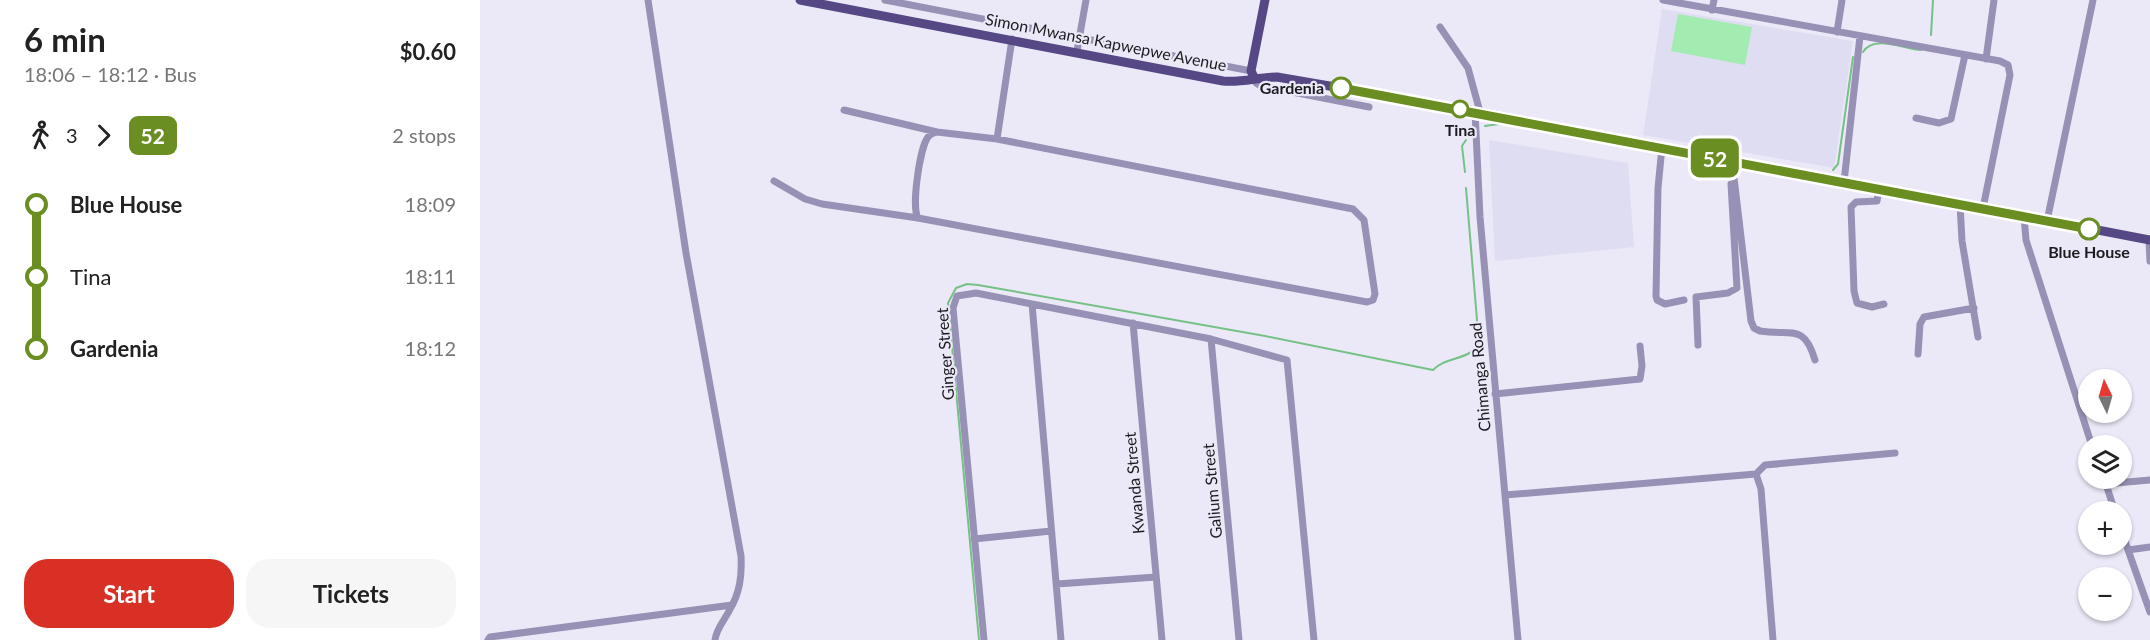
<!DOCTYPE html>
<meta charset="utf-8">
<style>
:root{--surface:#fff;--page:#f6f6f6;--text:#222;--muted:#767676;--accent:#d93025}
body{margin:0;font-family:Lato,sans-serif;background:var(--page);color:var(--text);height:100vh;display:flex;flex-direction:column;font-size:22px;white-space:nowrap}
*{box-sizing:border-box;margin:0}
p{font-size:20px;color:var(--muted)}
.icon{flex:none;width:33px;height:33px;fill:none;stroke:currentColor;stroke-width:2;stroke-linecap:round;stroke-linejoin:round}
.map{position:relative;flex:1;overflow:hidden}
.details{display:flex;flex-direction:column;background:var(--surface);width:480px}
.details>*{flex:none}
.badge{padding:0 12px;border-radius:9px;font-size:21px;line-height:39px}
.needle{width:39px;rotate:355deg}
.tools{position:absolute;left:1598px;top:369px;display:grid;gap:12px}
.tools a{display:grid;place-items:center;width:54px;height:54px;border-radius:50%;background:var(--surface);box-shadow:0 2px 4px #0004;font-size:30px}
.map>.badge{position:absolute;translate:-50% -50%;box-shadow:0 0 0 3px #fff}
.legs{display:flex;align-items:center;gap:9px;height:66px;padding:0 24px;font-size:20px}
.legs p{margin-inline-start:auto}
.head{display:flex;align-items:center;justify-content:space-between;height:102px;padding:0 24px}
h1{font-size:33px;font-weight:700;line-height:45px}
.primary-button{display:flex;gap:12px;margin-top:auto;padding:12px 24px}
.primary-button a{flex:1;height:69px;border-radius:24px;background:var(--accent);color:#fff;font-size:24px;font-weight:700;line-height:69px;text-align:center}
.primary-button a+a{background:var(--page);color:var(--text)}
ul{padding:0 24px;list-style:none}
li{display:flex;align-items:center;gap:21px;height:72px;font-size:22px}
li i{display:grid;place-items:center;width:9px;height:100%;margin:0 8px;background:currentColor}
li i::after{content:'';width:15px;height:15px;margin:-8px;border:4px solid;border-radius:50%;background:var(--surface)}
li p{margin-inline-start:auto}
li:first-child i{background:linear-gradient(#0000 50%,currentColor 0)}
li:last-child i{background:linear-gradient(currentColor 50%,#0000 0)}
main{display:flex;flex:1;min-height:0}
.map>svg:first-child{display:block}
.built{fill:#dfddf2}
.green{fill:#a2ecb1}
.lines{fill:none;stroke-linecap:round;stroke-linejoin:round}
.stream{stroke:#75c186;stroke-width:2}
.minor{stroke:#9792b5;stroke-width:7}
.major{stroke:#554885;stroke-width:9}
.line-1-casing{stroke:#fff;stroke-width:14}
.line-1{stroke:#6b8e23;stroke-width:9}
.stop-1-dot{fill:#fff;stroke:#6b8e23;stroke-width:3}
.labels{text-anchor:middle;stroke-width:4.5;stroke-linejoin:round;paint-order:stroke}
.street-label{font-size:16px;fill:#1b1a1f;stroke:#ebe9f7}
.stop-label{font-size:16px;font-weight:bold;fill:#1b1a1f;stroke:#ebe9f7}
</style>
<main>
<section class="details">
<div class="head"><div><h1>6 min</h1><p>18:06 – 18:12 · Bus</p></div><b>$0.60</b></div>
<div class="legs"><svg class="icon" aria-label="walk" viewBox="0 0 24 24"><circle cx="13" cy="4" r="2"/><path d="M13 8l-2 6 4 7M11 14l-3 7M7 12l3-4h3l4 4"/></svg>3<svg class="icon" aria-label="forward" viewBox="0 0 24 24"><path d="M9 5l7 7-7 7"/></svg><b class="badge" style="background:#6b8e23;color:#fff">52</b><p>2 stops</p></div>
<ul>
<li><i style="color:#6b8e23"></i><b>Blue House</b><p>18:09</p></li>
<li><i style="color:#6b8e23"></i><span>Tina</span><p>18:11</p></li>
<li><i style="color:#6b8e23"></i><b>Gardenia</b><p>18:12</p></li>
</ul>
<div class="primary-button"><a>Start</a><a>Tickets</a></div>
</section>
<div class="map">
<svg width="1670" height="640" viewBox="0 0 1670 640">
<rect width="100%" height="100%" fill="#ebe9f7"/>
<path class="built" d="M 1182,9 L 1373,41 L 1354,168 L 1163,135 Z
M 1009,140 L 1148,163 L 1154,247 L 1015,261 Z"/>
<path class="green" d="M 1198,14 L 1272,27 L 1265,65 L 1191,51 Z"/>
<g class="lines">
<path class="stream" d="M 1451,35 L 1453,0
M 1383,52 C 1394,34 1424,49 1441,50
M 1005,126 L 1026,123 L 1176,151
M 1185,153 L 1247,165
M 1256,166 L 1301,174
M 1353,170 L 1358,164 L 1373,57
M 985,172 L 982,146 L 986,140
M 499,640 L 468,303 L 476,288 L 487,284 L 498,285 L 785,336 L 953,370 C 966,356 988,361 999,344 L 986,188"/>
<path class="minor" d="M 168,0 L 206,253 L 261,556 C 262,576 260,593 249,611 C 244,621 236,629 235,640
M 405,0 L 771,71
M 1183,0 L 1520,61 L 1528,65 L 1530,75 L 1503,208
M 1232,10 L 1234,0
M 960,27 L 988,68 L 1000,112
M 1357,32 L 1362,0
M 597,51 L 606,0
M 1506,59 L 1514,0
M 774,77 L 776,83 L 781,86 L 889,107
M 995,111 L 1000,217 L 1038,640
M 1436,118 L 1459,123 L 1471,119 L 1485,55
M 517,139 L 532,39
M 1182,147 L 1178,188 L 1176,296 L 1177,300 L 1185,304 L 1204,300
M 1252,161 L 1271,321 L 1274,328 L 1280,331 C 1312,336 1324,323 1335,360
M 294,181 L 325,199 L 342,204 L 438,218 L 887,302 L 893,300 L 895,294 L 884,220 L 873,209 L 517,139 L 457,132 L 364,110
M 1364,182 L 1380,36
M 1399,188 L 1397,201 L 1376,202 L 1371,207 L 1374,291 L 1377,303 L 1392,307 L 1404,304
M 1480,204 L 1482,241 L 1498,337
M 1544,216 L 1546,240 L 1612,446
M 438,218 C 431,207 440,147 448,137 C 451,133 453,133 457,132
M 1567,221 L 1613,0
M 1669,240 L 1670,261
M 552,304 L 581,640
M 653,323 L 682,640
M 731,339 L 759,640
M 1218,345 L 1216,297 L 1248,293 L 1257,288 L 1251,184
M 1438,354 L 1440,324 L 1444,317 L 1494,308
M 1015,394 L 1160,379 L 1162,366 L 1160,346
M 1276,474 L 1285,465 L 1415,453
M 1624,478 L 1635,512
M 1625,484 L 1670,480
M 1025,495 L 1276,474 L 1281,489 L 1293,640
M 1641,530 L 1670,612
M 494,539 L 571,531
M 1648,550 L 1670,547
M 577,584 L 676,577
M 8,640 L 10,637 L 252,605
M 504,640 L 473,308 L 477,296 L 496,293 L 731,339 L 807,360 L 834,640"/>
<path class="major" d="M 320,0 L 743,81 C 762,83 778,77 797,77 L 995,111 L 1670,240
M 774,77 L 771,71 L 785,0"/>
</g>
<g class="lines">
<defs>
<path id="line-1" d="M 861,88 L 1609,229"/>
</defs>
<use href="#line-1" class="line-1-casing"/>
<use href="#line-1" class="line-1"/>
</g>
<g class="stop-1-dot">
<circle cx="861" cy="88" r="10"/>
<circle cx="980" cy="109" r="8"/>
<circle cx="1609" cy="229" r="10"/>
</g>
<g class="labels">
<g class="street-label">
<text transform="translate(626 42) rotate(11)" y="6">Simon Mwansa Kapwepwe Avenue</text>
<text transform="translate(465 354) rotate(-94)" y="6">Ginger Street</text>
<text transform="translate(1000 377) rotate(-95)" y="6">Chimanga Road</text>
<text transform="translate(654 483) rotate(-95)" y="6">Kwanda Street</text>
<text transform="translate(732 491) rotate(-95)" y="6">Galium Street</text>
</g>
<g class="stop-label">
<text x="844" y="94" text-anchor="end">Gardenia</text>
<text x="980" y="136">Tina</text>
<text x="1609" y="258">Blue House</text>
</g>
</g>
</svg>
<div class="tools">
<a><svg class="needle" viewBox="-14 -14 28 28"><path d="M0-13l5 13h-10z" fill="#e53935"/><path d="M0 13l5-13h-10z" fill="#767676"/></svg></a>
<a><svg class="icon" aria-label="layers" viewBox="0 0 24 24"><path d="M12 4l9 5-9 5-9-5zM3 14l9 5 9-5"/></svg></a>
<a>+</a>
<a>−</a>
</div>
<b class="badge" style="left:1235px;top:158px;background:#6b8e23;color:#fff">52</b>
</div>
</main>
